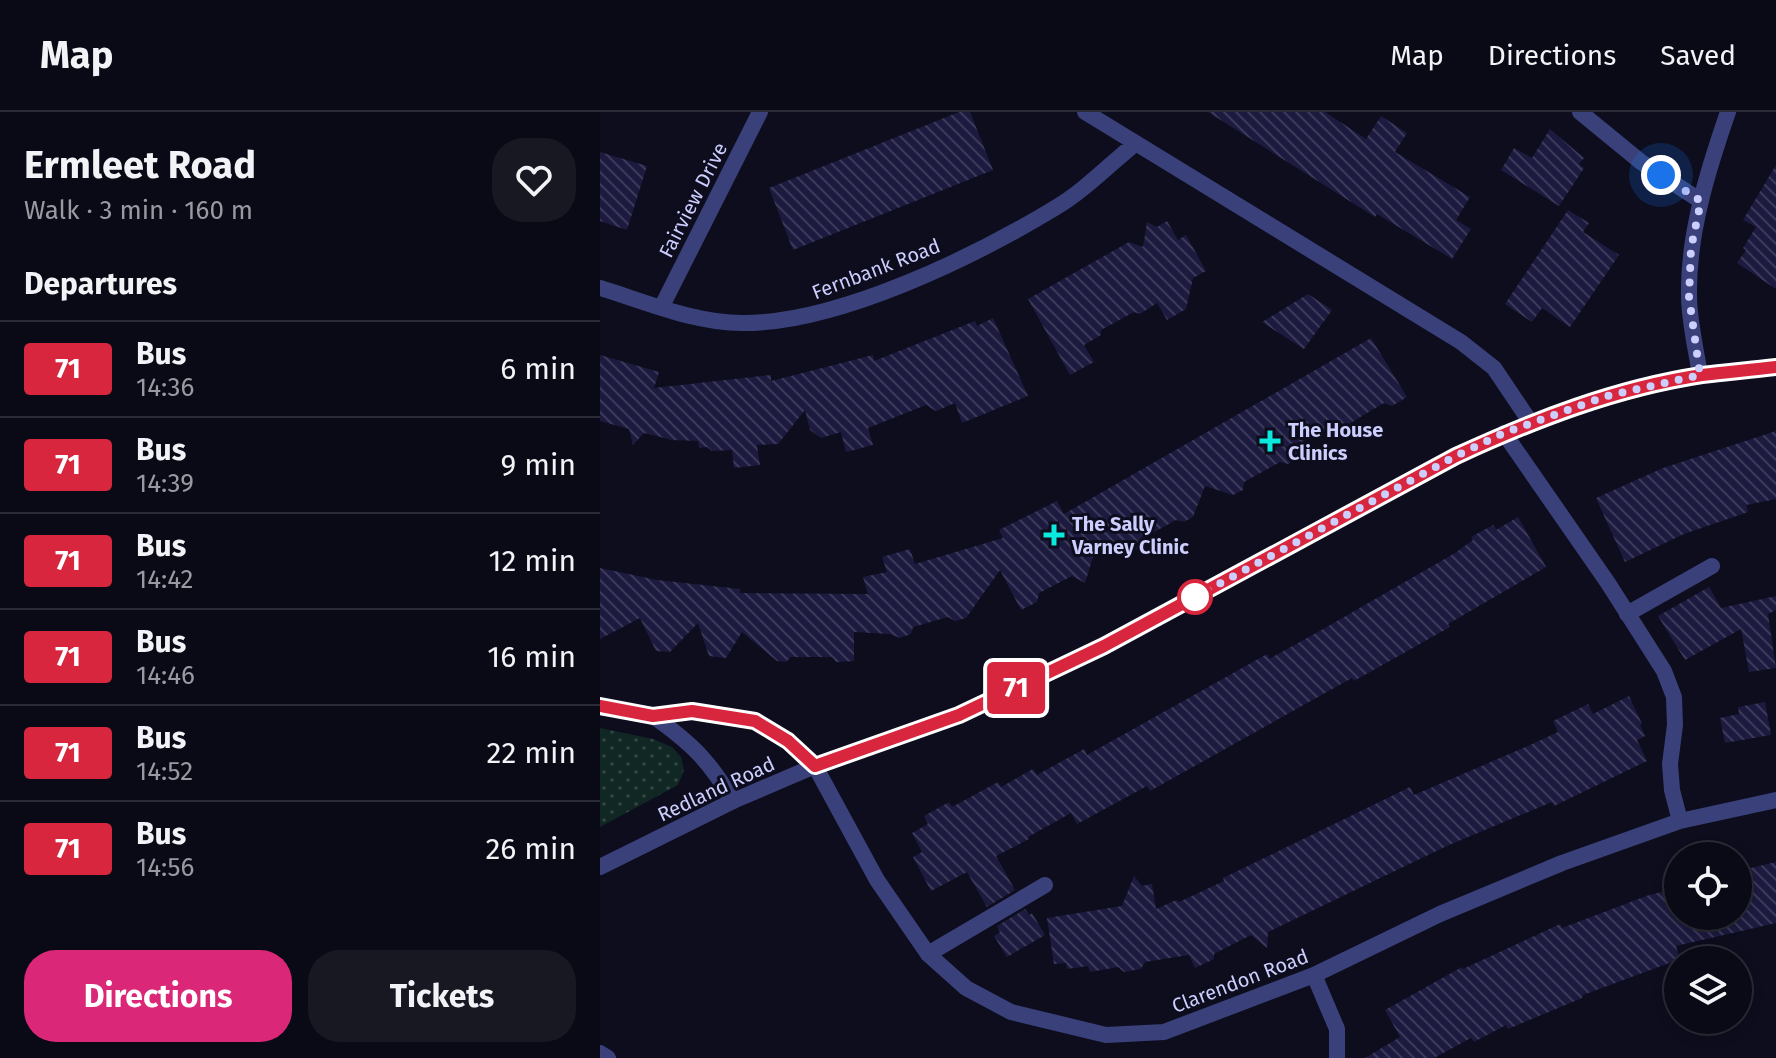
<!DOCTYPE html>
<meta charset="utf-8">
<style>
:root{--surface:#0a0a16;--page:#181823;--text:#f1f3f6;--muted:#999aa1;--line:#2a2b35;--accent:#db2777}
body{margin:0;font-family:"Fira Sans",sans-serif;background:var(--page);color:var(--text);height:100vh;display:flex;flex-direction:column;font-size:30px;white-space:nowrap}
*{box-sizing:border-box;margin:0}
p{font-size:26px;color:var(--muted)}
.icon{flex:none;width:44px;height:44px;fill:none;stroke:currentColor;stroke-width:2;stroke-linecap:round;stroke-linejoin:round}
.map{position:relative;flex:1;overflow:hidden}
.details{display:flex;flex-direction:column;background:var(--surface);width:600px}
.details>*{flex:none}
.badge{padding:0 16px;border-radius:6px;font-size:28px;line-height:52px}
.tools{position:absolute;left:1064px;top:730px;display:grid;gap:16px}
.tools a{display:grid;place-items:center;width:88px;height:88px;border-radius:50%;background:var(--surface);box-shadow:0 4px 12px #0003,0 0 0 2px var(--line);font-size:40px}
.you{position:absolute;width:40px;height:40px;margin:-20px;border:6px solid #fff;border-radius:50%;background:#1a73e8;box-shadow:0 0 0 12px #1a73e833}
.map>.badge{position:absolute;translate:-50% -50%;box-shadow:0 0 0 4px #fff}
h2{padding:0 24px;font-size:30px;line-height:72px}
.round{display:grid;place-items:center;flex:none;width:84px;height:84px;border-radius:32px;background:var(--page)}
.summary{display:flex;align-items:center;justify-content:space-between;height:136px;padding:0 24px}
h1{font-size:38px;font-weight:700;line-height:60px}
.button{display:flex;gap:16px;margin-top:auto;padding:16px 24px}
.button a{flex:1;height:92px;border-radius:32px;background:var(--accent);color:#fff;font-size:32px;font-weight:700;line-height:92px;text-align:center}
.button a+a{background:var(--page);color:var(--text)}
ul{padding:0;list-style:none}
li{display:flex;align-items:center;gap:24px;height:96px;padding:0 24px;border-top:2px solid var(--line)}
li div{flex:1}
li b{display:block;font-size:30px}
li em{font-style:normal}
li .badge{min-width:88px;font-weight:700;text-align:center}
header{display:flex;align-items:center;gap:48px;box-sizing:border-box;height:112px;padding:0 40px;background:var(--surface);border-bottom:2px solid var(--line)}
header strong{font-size:38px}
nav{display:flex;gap:44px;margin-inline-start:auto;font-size:28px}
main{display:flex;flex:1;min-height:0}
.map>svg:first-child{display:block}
.park{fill:url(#park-dots)}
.building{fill:url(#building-back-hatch)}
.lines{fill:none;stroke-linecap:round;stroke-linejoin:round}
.service{stroke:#3a417a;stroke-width:16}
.minor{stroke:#3a417a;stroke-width:16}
.tertiary{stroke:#3a417a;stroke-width:16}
.line-casing{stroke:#fff;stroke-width:18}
.line{stroke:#d7263d;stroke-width:12}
.walk{stroke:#cccefd;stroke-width:8;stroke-dasharray:0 14.4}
.poi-dot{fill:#0be9de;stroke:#0d0d1e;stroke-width:3}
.stop-dot{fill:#fff;stroke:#d7263d;stroke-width:4}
.labels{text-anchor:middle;stroke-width:6;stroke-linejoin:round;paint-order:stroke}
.street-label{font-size:20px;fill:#cccefd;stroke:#0d0d1e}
.poi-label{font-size:20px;font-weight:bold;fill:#cccefd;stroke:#0d0d1e;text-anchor:start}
</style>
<header>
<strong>Map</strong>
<nav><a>Map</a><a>Directions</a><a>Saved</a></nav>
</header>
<main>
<section class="details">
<div class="summary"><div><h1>Ermleet Road</h1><p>Walk · 3 min · 160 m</p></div><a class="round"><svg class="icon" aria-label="heart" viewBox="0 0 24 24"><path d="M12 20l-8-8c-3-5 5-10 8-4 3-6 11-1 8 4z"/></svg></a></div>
<h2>Departures</h2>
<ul>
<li><span class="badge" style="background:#d7263d;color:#fff">71</span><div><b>Bus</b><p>14:36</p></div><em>6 min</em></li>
<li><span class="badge" style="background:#d7263d;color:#fff">71</span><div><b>Bus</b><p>14:39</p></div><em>9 min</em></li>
<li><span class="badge" style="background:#d7263d;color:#fff">71</span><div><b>Bus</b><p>14:42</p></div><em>12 min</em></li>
<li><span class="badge" style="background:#d7263d;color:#fff">71</span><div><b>Bus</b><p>14:46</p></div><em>16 min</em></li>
<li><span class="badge" style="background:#d7263d;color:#fff">71</span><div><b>Bus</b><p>14:52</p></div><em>22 min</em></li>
<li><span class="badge" style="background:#d7263d;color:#fff">71</span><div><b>Bus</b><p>14:56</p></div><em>26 min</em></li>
</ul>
<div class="button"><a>Directions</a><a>Tickets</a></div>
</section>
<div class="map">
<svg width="1176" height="946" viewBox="0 0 1176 946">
<defs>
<pattern id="park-dots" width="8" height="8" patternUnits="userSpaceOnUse" patternTransform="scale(2)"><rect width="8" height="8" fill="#102723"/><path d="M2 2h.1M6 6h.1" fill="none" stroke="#324544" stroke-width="1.8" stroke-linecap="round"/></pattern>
<pattern id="building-back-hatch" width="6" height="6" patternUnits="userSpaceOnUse" patternTransform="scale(2)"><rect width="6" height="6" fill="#1c1a3e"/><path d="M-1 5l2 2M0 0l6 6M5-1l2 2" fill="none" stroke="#3c3a5b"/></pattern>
</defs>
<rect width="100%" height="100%" fill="#0d0d1e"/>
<path class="park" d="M 0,616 L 53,627 L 72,635 L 81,645 L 84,658 L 78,673 L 0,715 Z"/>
<path class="building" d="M 359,0 L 370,0 L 393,58 L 193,138 L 169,76 Z
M 608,0 L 725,0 L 766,27 L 781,4 L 807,21 L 795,40 L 870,85 L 856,108 L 871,117 L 852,147 L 777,102 L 775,105 Z
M 950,17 L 984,46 L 979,52 L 984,56 L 959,94 L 901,58 L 914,36 L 932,46 Z
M 0,40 L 47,54 L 27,118 L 0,109 Z
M 1176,53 L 1176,177 L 1137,151 L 1146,138 L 1143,136 L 1156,115 L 1143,108 Z
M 968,98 L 989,111 L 983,120 L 1019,143 L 970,215 L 942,196 L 932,210 L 905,192 Z
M 567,109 L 578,128 L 586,123 L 606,159 L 593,166 L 586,197 L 567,208 L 557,191 L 540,202 L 534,200 L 501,218 L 501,223 L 484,233 L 494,250 L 470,263 L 428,187 L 529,130 L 543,135 L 547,110 L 557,115 Z
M 708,182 L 732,198 L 704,237 L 662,210 Z
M 393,206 L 428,284 L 362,311 L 355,291 L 336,299 L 326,293 L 268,316 L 273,333 L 246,340 L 241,320 L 221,326 L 210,318 L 205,298 L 178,332 L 157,333 L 160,353 L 134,356 L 132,338 L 112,339 L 107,335 L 99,336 L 98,329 L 72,328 L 44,321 L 33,333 L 29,317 L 0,309 L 0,243 L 59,260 L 54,276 L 171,263 L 171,269 L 273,243 L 274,249 L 375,209 L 377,214 Z
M 771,226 L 807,285 L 792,294 L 784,291 L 767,301 L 749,312 L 747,319 L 737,324 L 709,315 L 697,347 L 688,352 L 680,350 L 644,370 L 643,378 L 633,383 L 605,374 L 593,405 L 584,410 L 576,408 L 540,428 L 539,436 L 529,441 L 497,432 L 485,471 L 472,464 L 439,481 L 437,490 L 421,498 L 400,458 L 366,506 L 355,509 L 348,505 L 313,515 L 311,522 L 300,526 L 290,522 L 254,520 L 254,549 L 236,550 L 232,545 L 191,545 L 186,550 L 177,549 L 142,520 L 126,546 L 109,544 L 98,511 L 70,540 L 56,539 L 40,506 L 0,527 L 0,456 L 57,468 L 140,477 L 140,481 L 268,482 L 263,465 L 287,460 L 282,445 L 310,437 L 315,452 L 403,426 L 399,418 L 457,389 L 464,402 Z
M 1176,319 L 1176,387 L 1146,393 L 1148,400 L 1084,422 L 1025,450 L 996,386 L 1063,356 Z
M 918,405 L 946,455 L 848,512 L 850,515 L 754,569 L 752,566 L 550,679 L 547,674 L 477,712 L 471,701 L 428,725 L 429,727 L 396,744 L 415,778 L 387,795 L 367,760 L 331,779 L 313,745 L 322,740 L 312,721 L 328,712 L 324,704 L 349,690 L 352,695 L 398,670 L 401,675 L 433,657 L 437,663 L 484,637 L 487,643 L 667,542 L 669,547 L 725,516 L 855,441 L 873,428 L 871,425 L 893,413 L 896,418 Z
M 1109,475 L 1121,496 L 1176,484 L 1176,498 L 1168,502 L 1176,556 L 1149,560 L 1141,517 L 1085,548 L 1058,504 Z
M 1029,584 L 1042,612 L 1040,613 L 1045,624 L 1037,628 L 1047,649 L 954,694 L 952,690 L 849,733 L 668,820 L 667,836 L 651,823 L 614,842 L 614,847 L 595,856 L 589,843 L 545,850 L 541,857 L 524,860 L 518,855 L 490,860 L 488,854 L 467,857 L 466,851 L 454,852 L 447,806 L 522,794 L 534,764 L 542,774 L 552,772 L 556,797 L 576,788 L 579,790 L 624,769 L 623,766 L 810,675 L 814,683 L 928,634 L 958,620 L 953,609 L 988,592 L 993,602 Z
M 1165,590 L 1171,623 L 1125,631 L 1120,606 L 1139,602 L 1138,595 Z
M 1176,750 L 1176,811 L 1076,834 L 1080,847 L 983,883 L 982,886 L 908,917 L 906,913 L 874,930 L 871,926 L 834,946 L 765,946 L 800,925 L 785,898 L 862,855 L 863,857 L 960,812 L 962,816 L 1049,783 L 1078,776 L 1078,804 L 1138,804 L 1138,759 Z
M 425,797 L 429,803 L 432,801 L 445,823 L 407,845 L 394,824 L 400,820 L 397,814 Z"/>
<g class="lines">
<path class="service" d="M 1027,502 L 1112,454
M 328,842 L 445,773"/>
<path class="minor" d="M 485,0 L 861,230 L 894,256 L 931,311
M 980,0 L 1041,50 L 1101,89
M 0,176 C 46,190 94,211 142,211 C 237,212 374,145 455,96 C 484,79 510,52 536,31
M 62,194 L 160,0
M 1100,263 C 1096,237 1089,209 1089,183 C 1088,121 1108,58 1128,0
M 904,321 L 1008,471 L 1064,559 L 1074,585 L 1075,613 L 1070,652 L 1072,678 L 1080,709
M 0,594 L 53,604 L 92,599 L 155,609 L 188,629 L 215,654 L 277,768 L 328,842 L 366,876 L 411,900 L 506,923 L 564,920 L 714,863 L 840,802 L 962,751 L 1080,709 L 1176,688
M 53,604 C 91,631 109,648 133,689
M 714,863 L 737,917 L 737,946
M 0,941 L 8,946"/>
<path class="tertiary" d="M 0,755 L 133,689 L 215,654 L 359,603 L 504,534 L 856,344 C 934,307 1016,276 1102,263 C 1127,260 1151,258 1176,255"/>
</g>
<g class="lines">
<defs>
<path id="line" d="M 0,594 L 53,604 L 92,599 L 155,609 L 188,629 L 215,654 L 359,603 L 504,534 L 856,344 C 934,308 1016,276 1102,263 C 1127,260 1151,258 1176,255"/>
</defs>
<use href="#line" class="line-casing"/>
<use href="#line" class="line"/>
<path class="walk" d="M 595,485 L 856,344 L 904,321 L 1007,284 L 1100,263 L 1089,185 L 1091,136 L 1101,89 L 1061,63"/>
</g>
<g class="poi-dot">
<path d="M666 317h8v8h8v8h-8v8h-8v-8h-8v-8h8z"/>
<path d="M450 411h8v8h8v8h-8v8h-8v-8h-8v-8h8z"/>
</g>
<circle class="stop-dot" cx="595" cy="485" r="16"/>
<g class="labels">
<g class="street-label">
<text transform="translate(93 88) rotate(-63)" y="7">Fairview Drive</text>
<text transform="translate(276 157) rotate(-21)" y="7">Fernbank Road</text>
<text transform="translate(116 677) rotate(-25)" y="7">Redland Road</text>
<text transform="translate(640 869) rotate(-21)" y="7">Clarendon Road</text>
</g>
<g class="poi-label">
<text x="688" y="325">The House<tspan x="688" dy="23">Clinics</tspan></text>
<text x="472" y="419">The Sally<tspan x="472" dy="23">Varney Clinic</tspan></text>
</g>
</g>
</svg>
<div class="tools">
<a><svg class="icon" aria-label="locate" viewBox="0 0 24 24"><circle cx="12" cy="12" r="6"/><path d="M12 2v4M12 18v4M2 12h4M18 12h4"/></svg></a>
<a><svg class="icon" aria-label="layers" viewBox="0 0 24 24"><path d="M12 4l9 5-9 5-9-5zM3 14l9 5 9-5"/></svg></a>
</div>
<div class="you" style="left:1061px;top:63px"></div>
<b class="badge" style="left:416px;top:576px;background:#d7263d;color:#fff">71</b>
</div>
</main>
